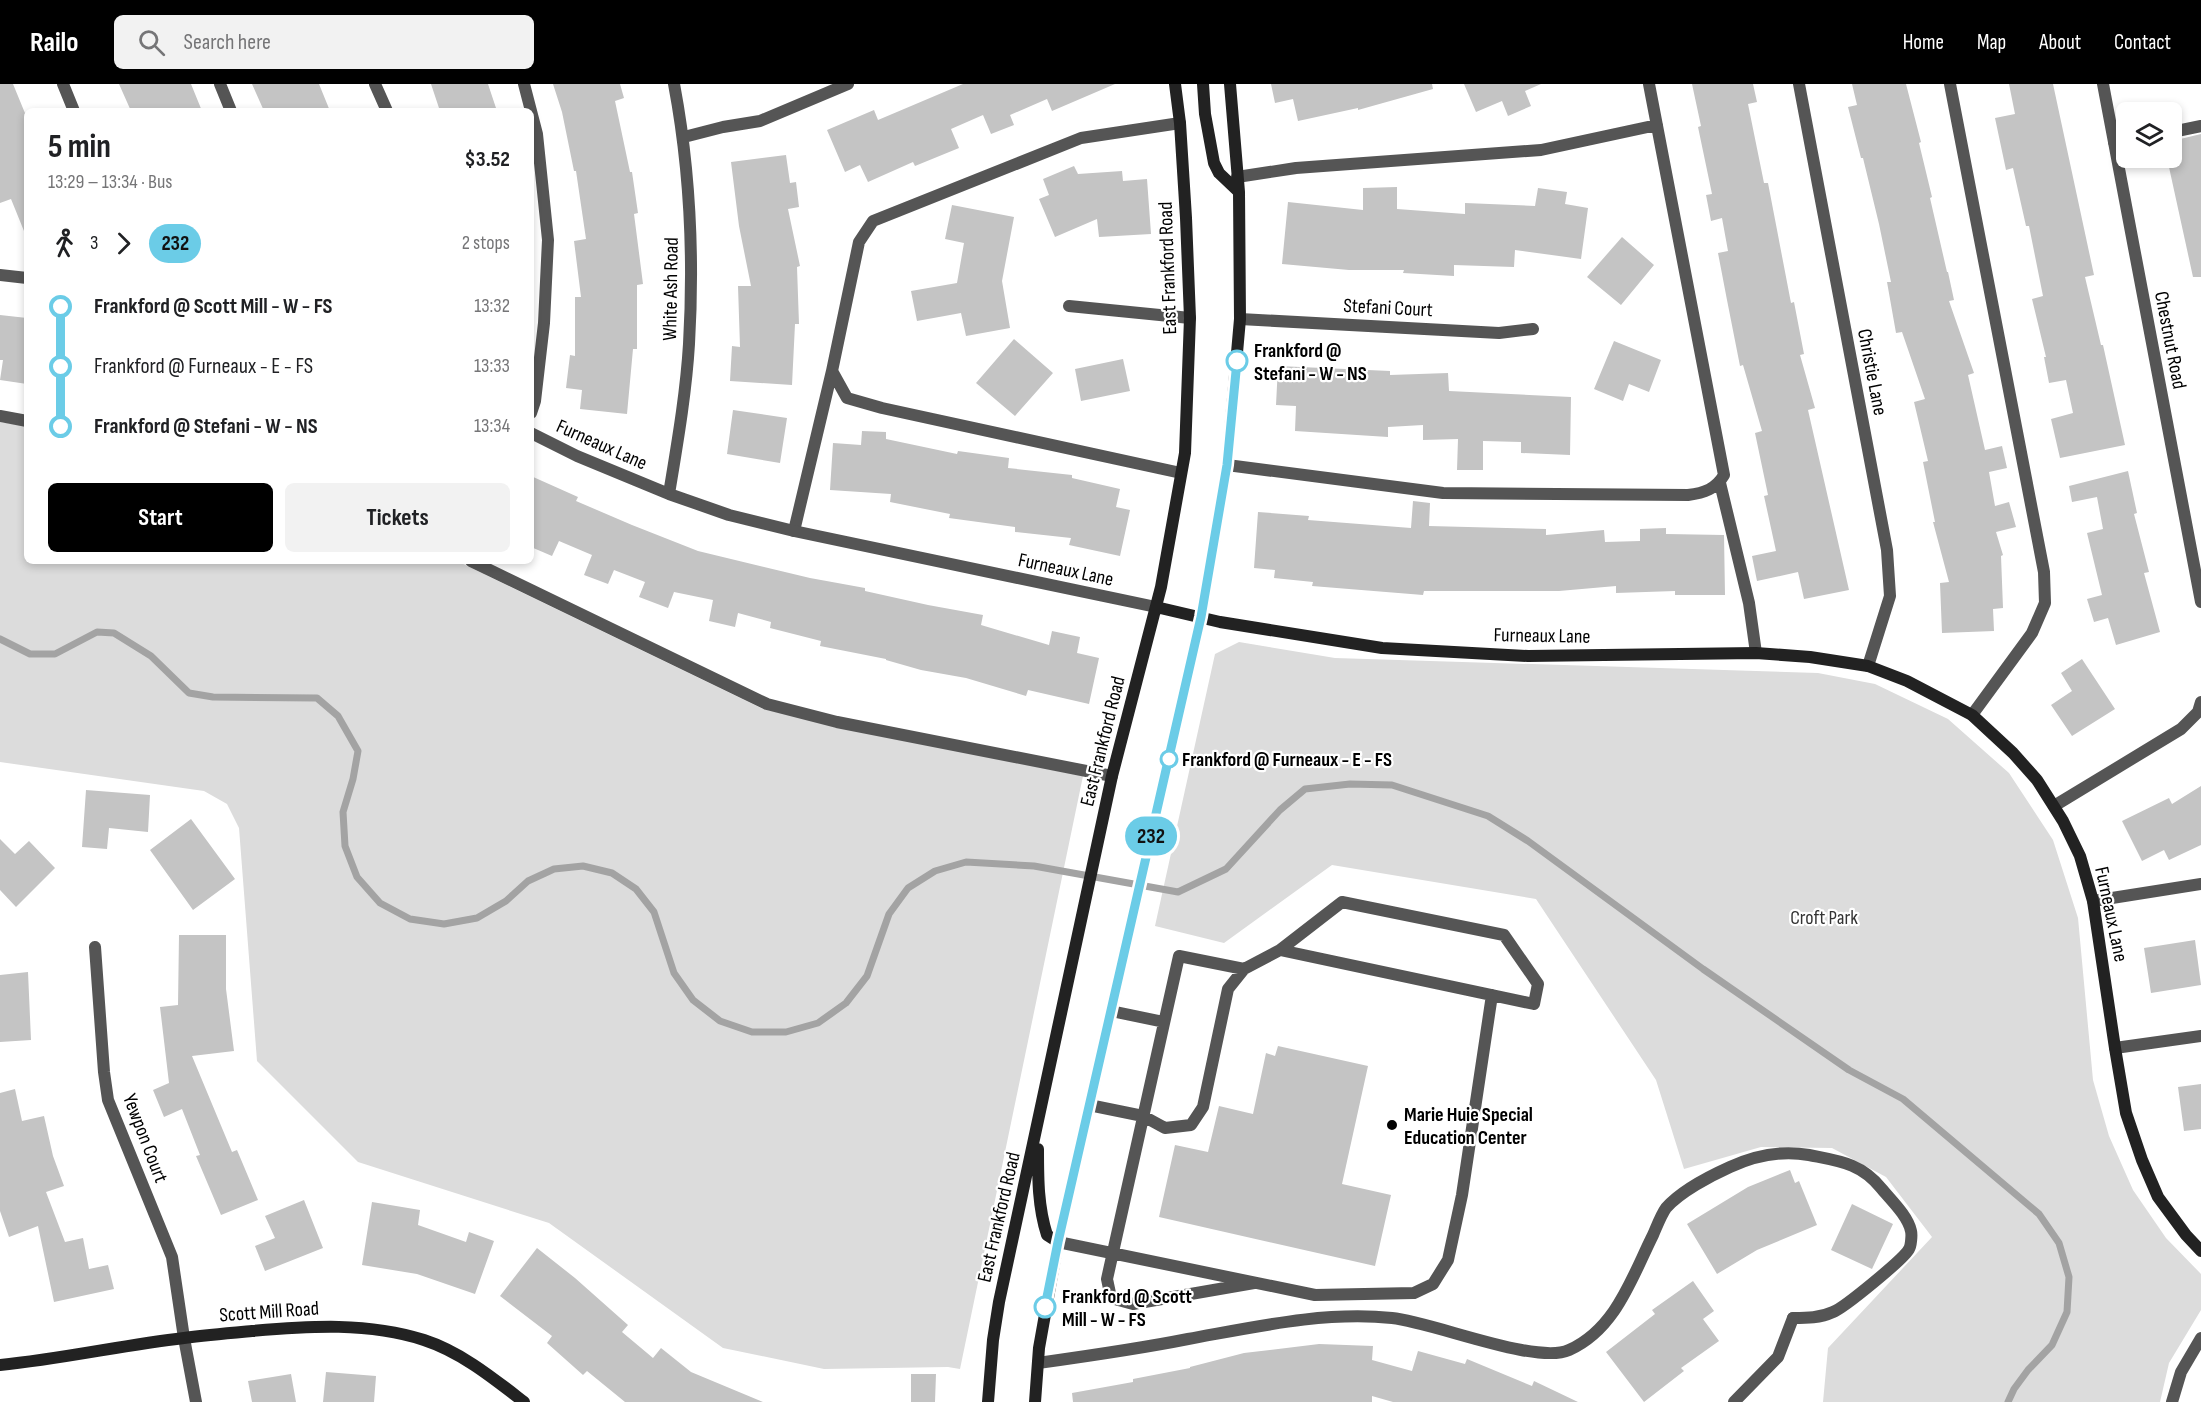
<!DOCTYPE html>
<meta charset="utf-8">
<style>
:root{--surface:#fff;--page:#f2f2f2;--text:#202124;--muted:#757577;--accent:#000}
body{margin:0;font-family:"Sofia Sans Condensed",sans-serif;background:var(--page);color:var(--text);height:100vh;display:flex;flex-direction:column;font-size:22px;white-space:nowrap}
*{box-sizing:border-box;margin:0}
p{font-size:20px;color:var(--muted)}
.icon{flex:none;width:33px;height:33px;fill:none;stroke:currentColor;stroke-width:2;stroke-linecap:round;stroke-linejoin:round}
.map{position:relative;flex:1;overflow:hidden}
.drawer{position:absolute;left:24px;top:24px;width:510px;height:456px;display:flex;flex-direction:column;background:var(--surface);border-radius:9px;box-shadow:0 3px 9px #0003}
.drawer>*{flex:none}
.badge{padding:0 12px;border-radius:20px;font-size:21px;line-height:39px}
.controls{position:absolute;left:2116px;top:18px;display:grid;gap:12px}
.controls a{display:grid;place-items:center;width:66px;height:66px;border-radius:9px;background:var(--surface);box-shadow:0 3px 9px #0003;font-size:30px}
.map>.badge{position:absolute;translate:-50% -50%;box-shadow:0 0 0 3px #fff}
.legs{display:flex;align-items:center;gap:9px;height:66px;padding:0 24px;font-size:20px}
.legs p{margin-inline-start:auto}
.head{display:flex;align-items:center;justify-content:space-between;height:102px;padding:0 24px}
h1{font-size:33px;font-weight:700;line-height:45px}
.primary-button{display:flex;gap:12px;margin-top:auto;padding:12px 24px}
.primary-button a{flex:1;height:69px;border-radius:9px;background:var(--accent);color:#fff;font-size:24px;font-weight:700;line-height:69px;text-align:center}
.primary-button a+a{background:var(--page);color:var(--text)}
ul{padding:0 24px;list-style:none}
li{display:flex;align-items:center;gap:21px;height:60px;font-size:22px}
li i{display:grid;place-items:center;width:9px;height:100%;margin:0 8px;background:currentColor}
li i::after{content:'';width:15px;height:15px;margin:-8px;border:4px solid;border-radius:50%;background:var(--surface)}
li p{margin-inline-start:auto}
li:first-child i{background:linear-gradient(#0000 50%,currentColor 0)}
li:last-child i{background:linear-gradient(currentColor 50%,#0000 0)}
header{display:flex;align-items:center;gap:36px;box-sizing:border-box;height:84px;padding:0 30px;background:var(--accent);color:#fff}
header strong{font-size:28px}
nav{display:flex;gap:33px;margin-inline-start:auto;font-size:21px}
.search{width:420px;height:54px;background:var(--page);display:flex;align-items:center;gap:15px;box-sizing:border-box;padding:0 21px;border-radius:9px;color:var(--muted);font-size:22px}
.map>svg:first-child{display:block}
.green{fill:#dcdcdc}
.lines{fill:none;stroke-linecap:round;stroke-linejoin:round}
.stream{stroke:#a3a3a3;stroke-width:7}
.building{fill:#c4c4c4}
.lane{stroke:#555;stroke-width:12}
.street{stroke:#555;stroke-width:12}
.secondary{stroke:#222;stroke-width:12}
.line-1-casing{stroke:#fff;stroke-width:14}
.line-1{stroke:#6bcce7;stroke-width:9}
.stop-1-dot{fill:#fff;stroke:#6bcce7;stroke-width:3}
.poi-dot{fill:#000;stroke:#fff;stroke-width:2}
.labels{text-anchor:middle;stroke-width:4.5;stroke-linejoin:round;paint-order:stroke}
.street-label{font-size:20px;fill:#000;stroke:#fff}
.stop-label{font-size:20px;font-weight:bold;fill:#000;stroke:#fff;text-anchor:start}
.park-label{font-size:20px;fill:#333;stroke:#fff}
.poi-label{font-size:20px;font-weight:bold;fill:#000;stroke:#fff;text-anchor:start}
</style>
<header>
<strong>Railo</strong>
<div class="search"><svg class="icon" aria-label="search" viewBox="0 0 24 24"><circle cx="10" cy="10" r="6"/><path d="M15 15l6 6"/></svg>Search here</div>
<nav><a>Home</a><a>Map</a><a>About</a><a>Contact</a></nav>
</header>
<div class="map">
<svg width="2201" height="1318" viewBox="0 0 2201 1318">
<rect width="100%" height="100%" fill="#fff"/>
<path class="green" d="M 0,338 L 27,342 L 27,477 L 457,477 L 763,625 L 1083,692 L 960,1285 L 948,1283 L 824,1285 L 723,1264 L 549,1139 L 358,1078 L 257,977 L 239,744 L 227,720 L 204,707 L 0,678 Z
M 1239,558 L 1335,574 L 1818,589 L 1875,600 L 1948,635 L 2009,689 L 2053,756 L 2078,834 L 2093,996 L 2109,1052 L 2133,1106 L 2166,1154 L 2201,1190 L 2201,1226 L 2169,1279 L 2160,1318 L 1823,1318 L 1828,1264 L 1932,1153 L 1886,1093 L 1832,1064 L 1761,1063 L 1684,1085 L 1656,996 L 1536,815 L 1332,781 L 1224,859 L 1155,842 L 1215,570 Z"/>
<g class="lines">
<path class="stream" d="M 0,555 L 30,570 L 55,570 L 97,548 L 114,549 L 151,572 L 189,609 L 213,613 L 317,614 L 338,632 L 358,667 L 353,695 L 343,728 L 345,762 L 357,793 L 380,819 L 410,835 L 444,840 L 477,834 L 506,817 L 528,797 L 554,785 L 583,782 L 612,789 L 636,805 L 654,828 L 674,889 L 693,916 L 720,937 L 752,948 L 786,948 L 818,939 L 846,919 L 867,892 L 889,830 L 908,804 L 935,787 L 966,778 L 1034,782 L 1178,808 L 1226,785 L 1280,726 L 1305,705 L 1350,700 L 1392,701 L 1488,732 L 1528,757 L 1703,885 L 1849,986 L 1903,1015 L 2039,1130 L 2059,1159 L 2069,1193 L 2067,1228 L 2052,1261 L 2028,1286 L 2014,1305 L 2008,1318"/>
</g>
<path class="building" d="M 0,0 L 13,0 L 27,34 L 26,152 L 11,115 L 0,119 Z
M 119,0 L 191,0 L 202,27 L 131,27 Z
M 252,0 L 319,0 L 330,27 L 264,27 Z
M 431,0 L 488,0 L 497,27 L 440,27 Z
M 553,0 L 620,0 L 624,14 L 615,17 L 630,88 L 632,88 L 638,129 L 634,130 L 643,200 L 637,201 L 637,265 L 633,265 L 627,330 L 580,325 L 582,306 L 566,304 L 570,271 L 575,272 L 575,213 L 581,213 L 574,157 L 586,155 L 576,87 L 574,87 L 562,28 Z
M 963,0 L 1115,0 L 1052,27 L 1047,15 L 1010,31 L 1014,41 L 991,50 L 983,31 L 951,45 L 959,64 L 915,82 L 913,78 L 868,98 L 860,81 L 845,88 L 827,46 L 874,26 L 878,36 Z
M 1271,0 L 1432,0 L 1433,5 L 1358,26 L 1358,24 L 1298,37 L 1293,15 L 1275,19 Z
M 1464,0 L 1541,0 L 1525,7 L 1531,22 L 1508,32 L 1502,17 L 1476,28 Z
M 1692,0 L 1753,0 L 1757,18 L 1748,20 L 1764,99 L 1768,99 L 1791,219 L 1794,218 L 1804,270 L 1800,271 L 1815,324 L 1808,326 L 1849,506 L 1804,515 L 1798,488 L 1757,497 L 1752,472 L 1776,467 L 1764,412 L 1768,411 L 1755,349 L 1762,347 L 1743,281 L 1740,282 L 1727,216 L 1718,169 L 1728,167 L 1722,134 L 1711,137 L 1706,111 L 1712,110 L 1698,43 L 1701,42 Z
M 1852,0 L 1906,0 L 1921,58 L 1919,59 L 1932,113 L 1930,114 L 1947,188 L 1948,188 L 1954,216 L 1949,217 L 1974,289 L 1968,291 L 1985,366 L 2002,362 L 2007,384 L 1989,388 L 1995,422 L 2009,418 L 2016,443 L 1996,448 L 2003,471 L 2001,472 L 2003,524 L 1993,525 L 1994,547 L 1942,549 L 1940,499 L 1949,498 L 1933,438 L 1935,438 L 1923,378 L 1928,377 L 1914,318 L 1925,315 L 1902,248 L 1896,249 L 1887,198 L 1891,198 L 1879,140 L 1863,74 L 1861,74 L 1848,23 L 1857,21 Z
M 2009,0 L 2053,0 L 2094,191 L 2085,193 L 2101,261 L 2103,261 L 2125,361 L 2060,374 L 2051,335 L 2073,329 L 2066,296 L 2049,299 L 2044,273 L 2046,273 L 2032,215 L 2043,212 L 2029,142 L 2026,142 L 2013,84 L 2006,86 L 1995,34 L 2015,30 Z
M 2201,50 L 2201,193 L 2193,193 L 2167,74 L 2172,74 L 2172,57 Z
M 786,71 L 790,99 L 796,98 L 799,123 L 788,125 L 800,182 L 797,183 L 799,240 L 795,240 L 792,301 L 730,297 L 732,262 L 740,263 L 738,202 L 751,202 L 739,142 L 731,78 Z
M 1074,82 L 1078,90 L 1122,87 L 1123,97 L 1147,95 L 1151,150 L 1099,153 L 1097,135 L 1055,153 L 1039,115 L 1049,111 L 1043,95 Z
M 1397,103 L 1397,125 L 1465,130 L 1465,119 L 1535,122 L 1538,104 L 1567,108 L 1565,120 L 1588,124 L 1581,175 L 1515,166 L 1514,183 L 1454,181 L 1454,192 L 1403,189 L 1404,186 L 1349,186 L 1282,180 L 1288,118 L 1363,126 L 1363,104 Z
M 952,121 L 1014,133 L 1002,197 L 1010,244 L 966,252 L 961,229 L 917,237 L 911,207 L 957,199 L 964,159 L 945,155 Z
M 1622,153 L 1654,181 L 1621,221 L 1587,193 Z
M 0,231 L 27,234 L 27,300 L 0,296 L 3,276 L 0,276 Z
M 1014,255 L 1053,289 L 1015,332 L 976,299 Z
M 1614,257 L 1661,276 L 1649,308 L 1629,300 L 1623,317 L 1594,305 Z
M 1123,275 L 1130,307 L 1081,317 L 1075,285 Z
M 1278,282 L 1390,287 L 1390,291 L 1448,289 L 1449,307 L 1571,313 L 1570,371 L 1521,369 L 1521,358 L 1483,357 L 1483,386 L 1457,386 L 1458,355 L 1423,356 L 1423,341 L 1388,343 L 1388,353 L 1295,347 L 1296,322 L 1276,321 Z
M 733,326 L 787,334 L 780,379 L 727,370 Z
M 862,347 L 886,348 L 886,355 L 957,370 L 958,367 L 1009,374 L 1008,384 L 1072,391 L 1072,394 L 1120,405 L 1116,423 L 1130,426 L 1120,472 L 1069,461 L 1071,454 L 1015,448 L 1015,443 L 949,434 L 950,430 L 890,418 L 891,410 L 830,406 L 833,359 L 861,361 Z
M 2128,387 L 2137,429 L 2134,430 L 2149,488 L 2144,489 L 2160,548 L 2116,561 L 2108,534 L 2094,538 L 2087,515 L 2102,511 L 2087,449 L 2103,445 L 2097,413 L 2072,418 L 2069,402 Z
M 531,392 L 578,413 L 576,417 L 632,441 L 698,467 L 810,494 L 865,504 L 865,507 L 928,521 L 983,531 L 981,541 L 1049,561 L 1052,547 L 1080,553 L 1077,569 L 1099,574 L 1089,620 L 1028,606 L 1026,612 L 966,594 L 921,586 L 886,576 L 886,575 L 820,562 L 821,557 L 770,544 L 771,538 L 738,529 L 735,543 L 709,537 L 713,516 L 674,508 L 668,524 L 639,513 L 645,498 L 614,486 L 608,500 L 584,491 L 592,471 L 559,457 L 552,472 L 531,463 Z
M 1413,417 L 1430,419 L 1429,442 L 1546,445 L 1546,451 L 1604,446 L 1605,458 L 1640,457 L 1640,445 L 1666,444 L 1666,450 L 1724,451 L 1725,511 L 1675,511 L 1675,507 L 1616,509 L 1616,502 L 1559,507 L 1424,507 L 1423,511 L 1312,502 L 1313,498 L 1274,494 L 1275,486 L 1254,484 L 1258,428 L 1309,432 L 1308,436 L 1411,444 Z
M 2082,575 L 2115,625 L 2072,652 L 2051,621 L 2072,607 L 2061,589 Z
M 2201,702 L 2201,761 L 2169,776 L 2164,766 L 2142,777 L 2122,737 L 2169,714 L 2172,720 Z
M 86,706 L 150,711 L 148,748 L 109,744 L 107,765 L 82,763 Z
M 191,735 L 235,795 L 193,826 L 150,766 Z
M 0,755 L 15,770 L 29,757 L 55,784 L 16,823 L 0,806 Z
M 179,851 L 226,851 L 226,905 L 234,967 L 192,972 L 232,1068 L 237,1066 L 258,1116 L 221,1131 L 196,1072 L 200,1071 L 182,1025 L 164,1033 L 153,1006 L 169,999 L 160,923 L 178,921 Z
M 2195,856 L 2201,901 L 2151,909 L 2144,864 Z
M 28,888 L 31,956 L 0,958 L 0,891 Z
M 1278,962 L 1368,982 L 1342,1100 L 1391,1111 L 1375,1182 L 1159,1133 L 1175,1061 L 1208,1068 L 1219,1022 L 1253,1030 L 1266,969 L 1275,972 Z
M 2201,1000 L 2201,1045 L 2184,1047 L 2178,1003 Z
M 15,1005 L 22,1037 L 44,1032 L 53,1072 L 64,1102 L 46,1108 L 65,1158 L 83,1154 L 89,1185 L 108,1181 L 114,1205 L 54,1218 L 38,1142 L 9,1153 L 0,1127 L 0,1009 Z
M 1790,1086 L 1795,1099 L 1799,1097 L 1817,1141 L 1757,1166 L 1717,1190 L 1687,1140 L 1748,1103 Z
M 304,1116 L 323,1164 L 265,1187 L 255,1162 L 275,1154 L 265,1132 Z
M 372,1118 L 420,1126 L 418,1141 L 466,1158 L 469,1148 L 494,1157 L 475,1210 L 417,1190 L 362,1181 Z
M 1852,1120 L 1893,1140 L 1872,1185 L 1831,1166 Z
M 537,1164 L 575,1194 L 628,1241 L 622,1248 L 653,1274 L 661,1264 L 691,1288 L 763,1318 L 625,1318 L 587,1287 L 583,1291 L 547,1259 L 552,1252 L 500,1212 Z
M 1693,1197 L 1714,1227 L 1703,1235 L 1719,1257 L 1681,1284 L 1684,1287 L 1644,1318 L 1606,1268 L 1655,1230 L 1652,1226 Z
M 1319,1260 L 1373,1262 L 1372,1276 L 1412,1287 L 1418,1267 L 1465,1280 L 1467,1275 L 1532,1302 L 1534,1297 L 1578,1318 L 1393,1318 L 1372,1312 L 1372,1318 L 1073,1318 L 1072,1309 L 1133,1298 L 1133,1295 L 1190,1284 L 1190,1283 L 1244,1269 Z
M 326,1288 L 376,1292 L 374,1318 L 323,1318 Z
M 291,1290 L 296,1318 L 252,1318 L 248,1297 Z
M 911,1290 L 936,1290 L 935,1318 L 911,1318 Z"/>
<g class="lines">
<path class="lane" d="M 220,0 L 231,27
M 524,0 L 537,50 L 548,156 L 544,239 L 535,317 L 531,329
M 1950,0 L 2044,488 L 2045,519 L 2032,549 L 1972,631
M 1180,39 L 1081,54 L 873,137 L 859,158 L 832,287 L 847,314 L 882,324 L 1181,389
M 2172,48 L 2201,42
M 2114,58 L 2127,56
M 1237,93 L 1296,84 L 1541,66 L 1657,41
M 0,332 L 27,337
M 1227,381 L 1443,409 L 1688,411 C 1704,409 1716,405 1724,391 L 1649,0
M 1720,399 L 1749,519 L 1756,569
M 794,447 L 832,287
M 471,477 L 767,620 L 837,638 L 1112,692
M 2093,817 L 2201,800
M 1111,927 L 1164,938
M 1089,1021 L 1143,1032 L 1165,1044 L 1191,1041 L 1203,1023 L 1228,905 L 1244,885
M 1058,1158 L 1315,1211 L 1414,1209 L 1433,1200 L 1448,1176 L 1462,1111 L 1492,911
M 1254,1199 L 1133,1220 L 1111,1214 L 1107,1195 L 1179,872 L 1244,885 L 1280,866 L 1342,818 L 1504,851 L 1538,900 L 1534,920 L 1280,866
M 1038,1279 C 1088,1272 1138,1265 1188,1255 C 1255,1243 1324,1227 1392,1234 C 1433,1238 1536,1281 1569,1266 C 1616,1245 1632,1193 1653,1151 C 1657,1142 1661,1131 1666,1124 C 1680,1108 1710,1092 1730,1083 C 1756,1071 1781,1066 1809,1071 C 1839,1077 1861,1079 1881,1104 C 1891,1116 1908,1132 1911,1147 C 1912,1151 1911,1162 1909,1165 C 1905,1174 1844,1224 1833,1228 C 1820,1234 1807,1234 1793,1234"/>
<path class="street" d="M 63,0 L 74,27
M 375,0 L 387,27
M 1799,0 L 1887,466 L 1890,512 L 1868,582
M 2103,0 L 2201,518
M 684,53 L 723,43 L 760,37 L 848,0
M 0,191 L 27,194
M 1069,222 L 1190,234
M 1240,235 L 1499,249 L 1533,245
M 531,349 L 577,372 L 669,410 L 729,431 L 794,447 L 1156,523
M 669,410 C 677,361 686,310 689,260 C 694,173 690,85 674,0
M 2054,722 L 2181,645 L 2198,628 L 2201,618
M 95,863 L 104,988 L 108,1016 L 172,1173 L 184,1254 L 196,1318
M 2115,964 L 2201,952
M 1734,1318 L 1778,1273 L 1793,1234
M 2172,1318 L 2181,1288 L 2201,1254"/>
<path class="secondary" d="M 1203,0 L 1205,30 L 1214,79 L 1219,89 L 1239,108
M 1156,523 L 1220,538 L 1382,564 L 1528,572 L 1756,569 L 1810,573 L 1868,582 L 1907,597 L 1972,631 L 2013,669 L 2037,696 L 2063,737 L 2080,772 L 2093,817 L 2115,964 L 2126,1029 L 2142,1076 L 2158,1113 L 2186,1151 L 2201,1167
M 1038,1065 C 1038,1095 1038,1123 1047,1151 L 1058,1158
M 0,1281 C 62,1275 123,1261 184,1254 C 207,1251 230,1249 252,1247 C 310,1242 368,1238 424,1256 C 461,1268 493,1294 524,1318
M 988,1318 L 993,1256 L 999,1218 L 1112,692 L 1161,503 L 1185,369 L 1190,234 L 1186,134 L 1180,39 L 1175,0
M 1035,1318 L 1039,1264 L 1058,1158 L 1201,533 L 1227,381 L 1240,235 L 1239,108 L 1230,0"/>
</g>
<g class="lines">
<defs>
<path id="line-1" d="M 1045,1223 L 1058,1158 L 1201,533 L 1227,381 L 1237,277"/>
</defs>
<use href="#line-1" class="line-1-casing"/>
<use href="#line-1" class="line-1"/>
</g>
<g class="stop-1-dot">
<circle cx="1237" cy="277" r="10"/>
<circle cx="1169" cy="675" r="8"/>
<circle cx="1045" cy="1223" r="10"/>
</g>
<circle class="poi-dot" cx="1392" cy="1041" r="6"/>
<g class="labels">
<g class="street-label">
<text transform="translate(1167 184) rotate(-92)" y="7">East Frankford Road</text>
<text transform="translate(670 205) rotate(-89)" y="7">White Ash Road</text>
<text transform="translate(1388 223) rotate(3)" y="7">Stefani Court</text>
<text transform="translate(2171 256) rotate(79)" y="7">Chestnut Road</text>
<text transform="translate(1873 288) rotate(79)" y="7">Christie Lane</text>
<text transform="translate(602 360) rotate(24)" y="7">Furneaux Lane</text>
<text transform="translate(1066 485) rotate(12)" y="7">Furneaux Lane</text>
<text transform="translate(1542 551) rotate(1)" y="7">Furneaux Lane</text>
<text transform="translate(1102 657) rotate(-76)" y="7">East Frankford Road</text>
<text transform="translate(2112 830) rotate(78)" y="7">Furneaux Lane</text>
<text transform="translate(146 1054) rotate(69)" y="7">Yewpon Court</text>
<text transform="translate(998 1133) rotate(-77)" y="7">East Frankford Road</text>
<text transform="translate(269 1227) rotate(-4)" y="7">Scott Mill Road</text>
</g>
<g class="stop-label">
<text x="1254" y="273">Frankford @<tspan x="1254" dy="23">Stefani - W - NS</tspan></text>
<text x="1182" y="682">Frankford @ Furneaux - E - FS</text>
<text x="1062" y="1219">Frankford @ Scott<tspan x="1062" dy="23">Mill - W - FS</tspan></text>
</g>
<g class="park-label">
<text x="1824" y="840">Croft Park</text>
</g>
<g class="poi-label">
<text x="1404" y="1037">Marie Huie Special<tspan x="1404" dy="23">Education Center</tspan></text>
</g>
</g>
</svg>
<div class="controls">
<a><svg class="icon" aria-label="layers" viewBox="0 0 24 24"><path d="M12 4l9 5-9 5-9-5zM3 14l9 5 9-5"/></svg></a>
</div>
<b class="badge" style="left:1151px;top:752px;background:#6bcce7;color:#111">232</b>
<section class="drawer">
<div class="head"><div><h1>5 min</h1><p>13:29 – 13:34 · Bus</p></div><b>$3.52</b></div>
<div class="legs"><svg class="icon" aria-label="walk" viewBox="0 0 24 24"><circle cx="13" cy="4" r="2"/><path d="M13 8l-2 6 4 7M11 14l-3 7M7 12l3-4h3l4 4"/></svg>3<svg class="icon" aria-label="forward" viewBox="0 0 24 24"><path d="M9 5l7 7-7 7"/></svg><b class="badge" style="background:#6bcce7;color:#111">232</b><p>2 stops</p></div>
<ul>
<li><i style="color:#6bcce7"></i><b>Frankford @ Scott Mill - W - FS</b><p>13:32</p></li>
<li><i style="color:#6bcce7"></i><span>Frankford @ Furneaux - E - FS</span><p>13:33</p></li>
<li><i style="color:#6bcce7"></i><b>Frankford @ Stefani - W - NS</b><p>13:34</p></li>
</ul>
<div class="primary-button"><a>Start</a><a>Tickets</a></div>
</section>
</div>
